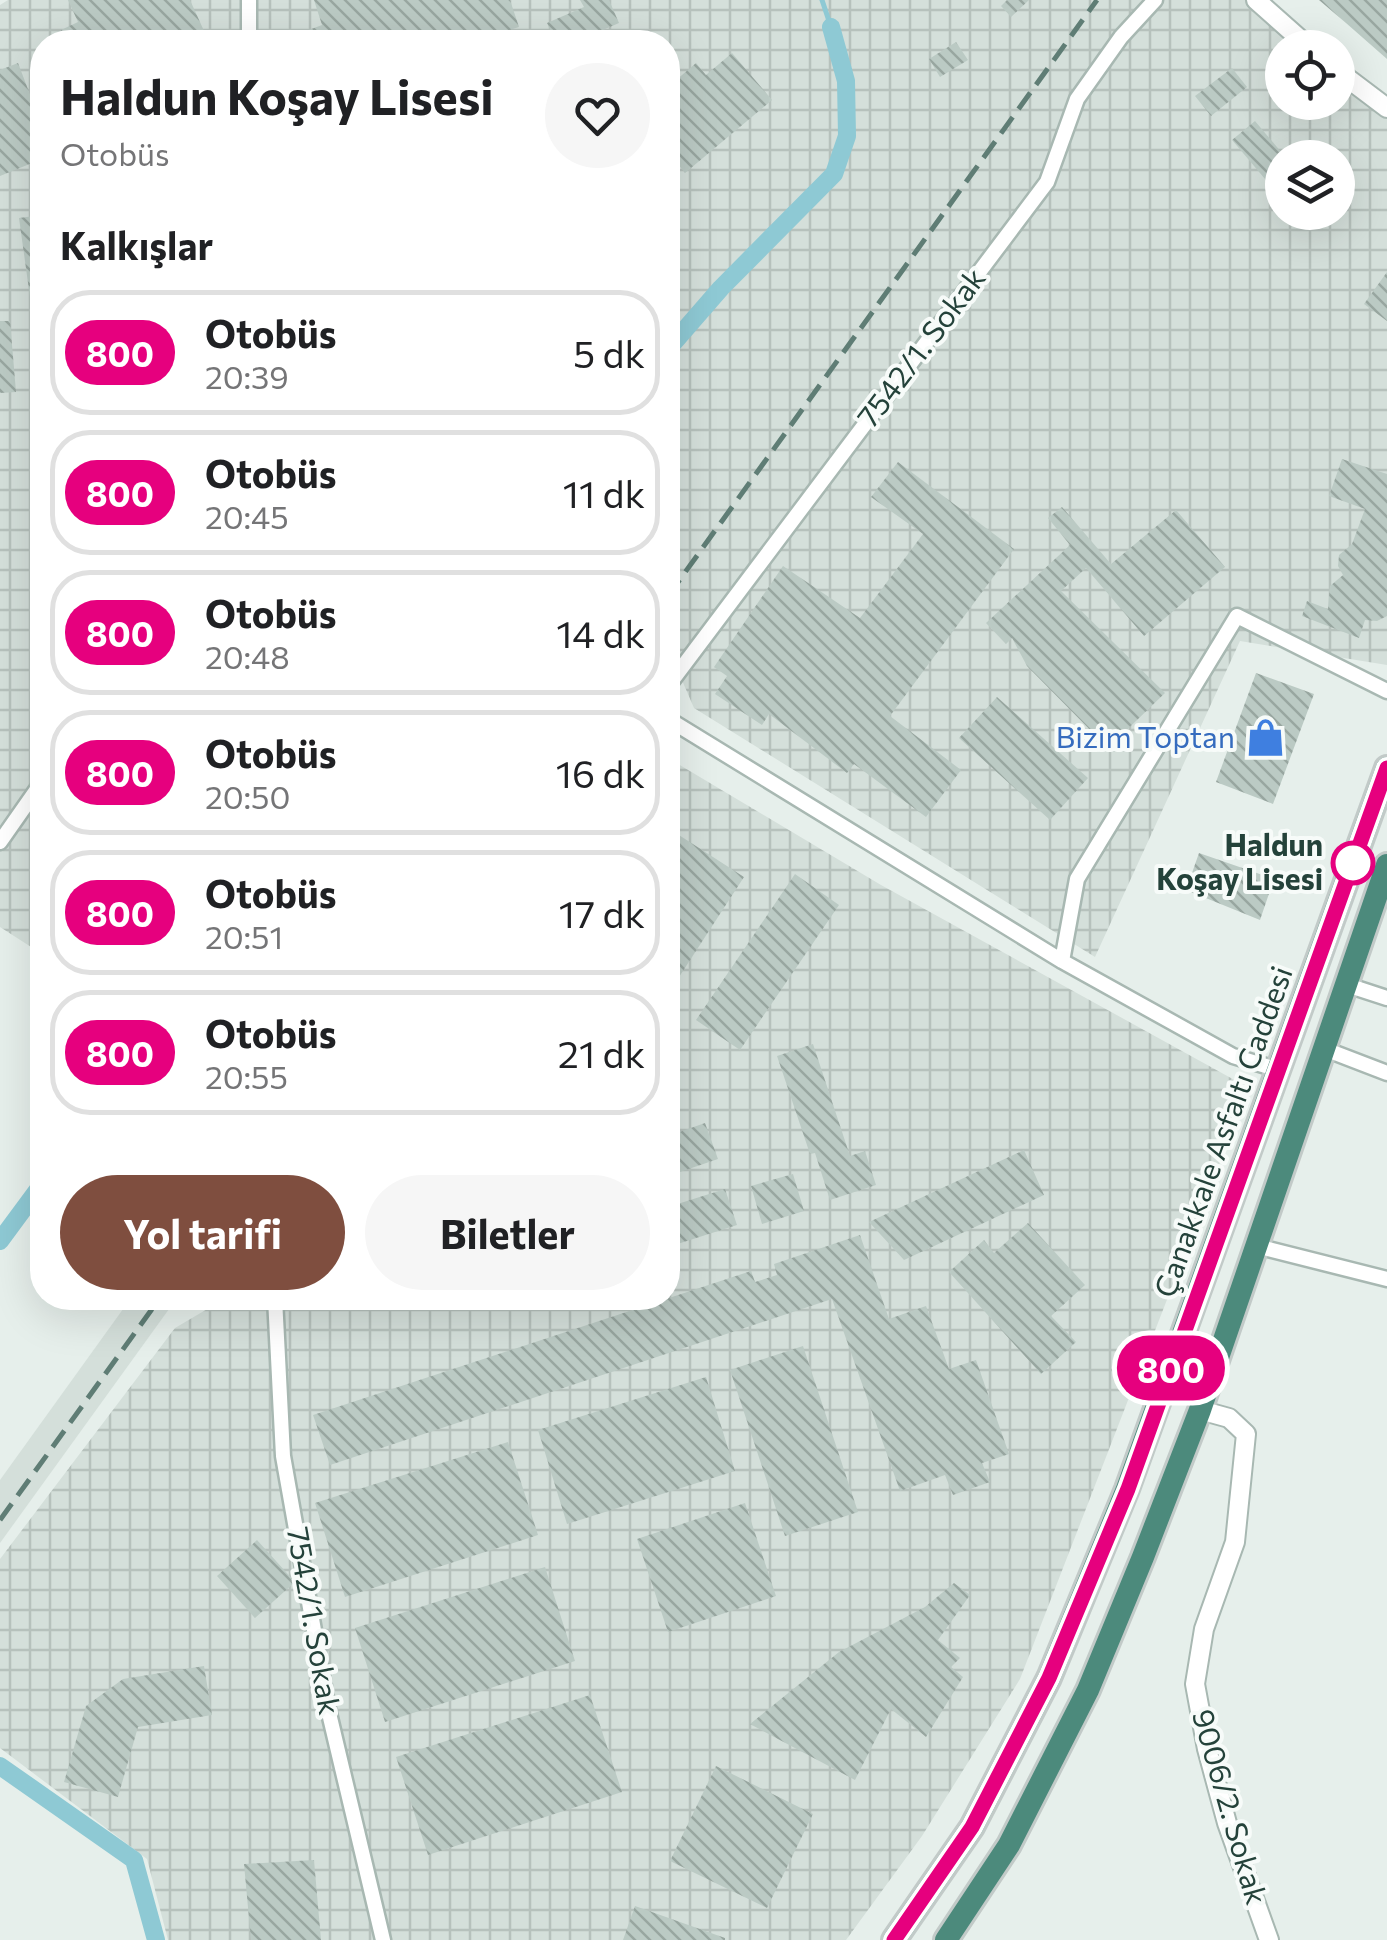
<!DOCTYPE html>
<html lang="tr">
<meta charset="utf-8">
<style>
:root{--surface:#fff;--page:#f6f6f6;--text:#202124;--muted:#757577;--line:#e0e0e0;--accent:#7f4e3f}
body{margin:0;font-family:Commissioner,sans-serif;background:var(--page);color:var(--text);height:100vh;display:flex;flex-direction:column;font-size:38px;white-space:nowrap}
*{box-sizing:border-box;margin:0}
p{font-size:32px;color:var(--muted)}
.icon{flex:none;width:55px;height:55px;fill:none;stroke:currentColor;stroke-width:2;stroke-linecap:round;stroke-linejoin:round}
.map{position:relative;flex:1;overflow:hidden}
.sheet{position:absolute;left:30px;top:30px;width:650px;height:1280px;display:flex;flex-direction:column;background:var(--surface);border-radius:40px;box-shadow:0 10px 40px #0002}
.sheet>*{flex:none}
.badge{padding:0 20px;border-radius:32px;font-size:35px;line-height:65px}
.controls{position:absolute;left:1265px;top:30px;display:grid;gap:20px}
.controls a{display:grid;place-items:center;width:90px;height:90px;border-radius:50%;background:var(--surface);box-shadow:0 10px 40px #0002;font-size:50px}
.map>.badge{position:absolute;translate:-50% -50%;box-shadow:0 0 0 5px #fff}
h2{padding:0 30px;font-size:38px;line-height:90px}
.round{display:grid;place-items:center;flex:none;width:105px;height:105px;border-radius:52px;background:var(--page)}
.head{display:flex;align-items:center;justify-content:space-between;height:170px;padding:0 30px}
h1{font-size:48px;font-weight:700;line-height:75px}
.cta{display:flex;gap:20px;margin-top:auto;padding:20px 30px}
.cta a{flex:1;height:115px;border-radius:60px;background:var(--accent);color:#fff;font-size:40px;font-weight:700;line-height:115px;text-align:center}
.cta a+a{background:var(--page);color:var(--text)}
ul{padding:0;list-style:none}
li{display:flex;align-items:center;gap:30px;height:125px;margin:0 20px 15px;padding:0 10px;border:5px solid var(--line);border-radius:40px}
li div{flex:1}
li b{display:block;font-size:38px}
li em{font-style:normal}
li .badge{min-width:110px;font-weight:700;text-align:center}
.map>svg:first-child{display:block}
.built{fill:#d4dfda}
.industrial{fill:url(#industrial-grid);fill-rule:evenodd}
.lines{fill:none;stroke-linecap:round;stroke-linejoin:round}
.stream{stroke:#8ec9d4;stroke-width:5}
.canal{stroke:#8ec9d4;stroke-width:18}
.building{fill:url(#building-back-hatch)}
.minor-casing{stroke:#a8b8b2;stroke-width:19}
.tertiary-casing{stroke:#a8b8b2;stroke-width:22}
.trunk-casing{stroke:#c2cac8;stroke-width:28}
.minor{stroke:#fff;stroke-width:14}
.tertiary{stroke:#fff;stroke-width:18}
.trunk{stroke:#4c8a7c;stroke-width:22}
.rail{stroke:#5f7d75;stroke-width:5;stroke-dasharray:20 10;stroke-linecap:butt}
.line-casing{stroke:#fff;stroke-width:22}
.line{stroke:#e6007e;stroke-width:15}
.stop-dot{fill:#fff;stroke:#e6007e;stroke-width:5}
.labels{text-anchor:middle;stroke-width:8;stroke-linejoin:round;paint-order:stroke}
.street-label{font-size:30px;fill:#24423a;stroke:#f7fbf9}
.shop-label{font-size:30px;fill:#366cbe;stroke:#f7fbf9;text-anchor:end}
.stop-label{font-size:30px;font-weight:bold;fill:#24423a;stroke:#f7fbf9;text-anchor:end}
</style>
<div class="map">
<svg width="1387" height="1940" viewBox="0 0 1387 1940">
<defs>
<pattern id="industrial-grid" width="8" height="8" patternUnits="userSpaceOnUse" patternTransform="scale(2.5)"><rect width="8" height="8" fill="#d4dfda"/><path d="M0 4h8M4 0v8" fill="none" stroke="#b6c1bc"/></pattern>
<pattern id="building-back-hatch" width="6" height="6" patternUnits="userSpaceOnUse" patternTransform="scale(2.5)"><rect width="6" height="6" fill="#bbcac4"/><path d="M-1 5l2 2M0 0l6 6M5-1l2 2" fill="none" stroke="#98a6a0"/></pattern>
</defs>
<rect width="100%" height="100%" fill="#e6efeb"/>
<path class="built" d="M 131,1298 L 177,1298 L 0,1543 L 0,1480 Z"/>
<path class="industrial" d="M 8,0 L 1270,0 L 1320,47 L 1282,48 L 1282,102 L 1338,102 L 1338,64 L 1387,110 L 1387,665 L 1240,641 L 1095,957 L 694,708 L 668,648 L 668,42 L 42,42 L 42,954 L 0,927 L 0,5 ZM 1282,158 L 1338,158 L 1338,212 L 1282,212 Z
M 668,758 L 881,885 L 1249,1088 L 1020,1679 L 922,1836 L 846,1940 L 168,1940 L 147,1859 L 0,1748 L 0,1559 L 175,1328 L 226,1298 L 668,1298 Z"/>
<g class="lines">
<path class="stream" d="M 822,0 L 831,27"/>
<path class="canal" d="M 668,349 L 721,288 L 834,174 L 847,136 L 846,81 L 831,27
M 0,1241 L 42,1184
M 0,1766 L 134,1860 L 156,1940"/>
</g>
<path class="building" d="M 68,0 L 190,0 L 209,42 L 139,42 L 137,37 L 126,42 L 67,42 L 61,30 L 78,22 Z
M 314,0 L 510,0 L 519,27 L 473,42 L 277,42 L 322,25 Z
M 580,0 L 609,0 L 619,23 L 596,33 L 600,42 L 556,42 L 547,23 L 584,7 Z
M 1007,0 L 1029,0 L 1011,17 L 1001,6 Z
M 1319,0 L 1387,0 L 1387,59 L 1346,23 Z
M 956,42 L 968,60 L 940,77 L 929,59 Z
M 732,53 L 772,100 L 685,173 L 668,152 L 668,87 L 696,63 L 706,75 Z
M 18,63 L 42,126 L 42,159 L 0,176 L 0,70 Z
M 1232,68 L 1247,87 L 1211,116 L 1195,96 Z
M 1255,121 L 1282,153 L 1282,199 L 1232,140 Z
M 42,215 L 42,325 L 34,326 L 19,218 Z
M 1387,272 L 1387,321 L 1364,304 Z
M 0,321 L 10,321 L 16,392 L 0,393 Z
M 1342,459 L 1387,474 L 1387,616 L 1377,621 L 1365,620 L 1359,638 L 1302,616 L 1307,601 L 1328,609 L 1330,586 L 1343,575 L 1338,566 L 1339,555 L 1352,544 L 1365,509 L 1329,496 Z
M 898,462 L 1014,549 L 890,716 L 961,770 L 926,817 L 854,764 L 847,773 L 769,714 L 762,725 L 715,694 L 727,676 L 714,667 L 783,566 L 860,618 L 923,534 L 871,497 Z
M 1062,507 L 1111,564 L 1176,510 L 1225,567 L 1144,636 L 1086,568 L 1061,591 L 1165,693 L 1108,748 L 1027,666 L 1012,638 L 1006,644 L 986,623 L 1070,545 L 1048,518 Z
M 1256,673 L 1314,694 L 1273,804 L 1216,782 Z
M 997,697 L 1088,778 L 1050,820 L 959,738 Z
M 668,828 L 744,877 L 668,994 Z
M 1199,853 L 1274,879 L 1260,920 L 1186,890 Z
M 795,874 L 839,905 L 740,1050 L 696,1020 Z
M 813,1044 L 850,1156 L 865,1151 L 876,1185 L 830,1200 L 815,1153 L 810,1154 L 777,1056 Z
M 705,1123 L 718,1159 L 668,1176 L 668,1136 Z
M 1024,1150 L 1044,1195 L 904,1260 L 869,1222 Z
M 793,1174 L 804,1211 L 762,1224 L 751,1186 Z
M 725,1189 L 737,1225 L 668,1247 L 668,1207 Z
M 1028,1223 L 1085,1285 L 1051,1316 L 1076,1342 L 1041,1374 L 949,1272 L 984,1240 L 994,1253 Z
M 860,1235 L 889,1319 L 926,1306 L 949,1369 L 976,1360 L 1009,1454 L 982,1463 L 990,1482 L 953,1495 L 945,1475 L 900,1491 L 832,1299 L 330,1465 L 313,1415 L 751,1271 L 755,1282 L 777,1275 L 774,1264 Z
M 803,1346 L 858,1512 L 785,1536 L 730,1370 Z
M 706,1377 L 735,1471 L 567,1524 L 538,1430 Z
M 508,1442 L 538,1535 L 345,1597 L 315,1503 Z
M 745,1503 L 776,1596 L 668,1632 L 637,1539 Z
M 257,1540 L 295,1582 L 255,1618 L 217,1576 Z
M 545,1567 L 575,1661 L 385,1722 L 355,1628 Z
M 954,1583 L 970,1595 L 938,1640 L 960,1658 L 951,1667 L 963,1677 L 926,1737 L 891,1709 L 855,1780 L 750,1724 L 839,1652 L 925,1607 Z
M 204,1666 L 212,1715 L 138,1727 L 118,1797 L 64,1782 L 86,1706 L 123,1679 Z
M 590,1695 L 622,1792 L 428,1855 L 396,1757 Z
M 716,1766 L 813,1814 L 767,1908 L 670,1861 Z
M 314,1860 L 321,1940 L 251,1940 L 244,1864 Z
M 635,1906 L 725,1938 L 725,1940 L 623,1940 Z"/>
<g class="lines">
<defs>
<path id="minor" d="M 249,42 L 249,0
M 668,686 L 1047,182 L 1077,99 L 1121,37 L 1155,0
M 668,719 L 1062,961 L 1233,1056 L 1279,1070
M 0,842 L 42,782
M 1062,961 L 1077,879 L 1237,616 L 1387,691
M 1344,984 L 1387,998
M 1322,1048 L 1387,1073
M 1256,1246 L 1387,1279
M 275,1298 L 283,1456 L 328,1709 L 383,1940"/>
<path id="tertiary" d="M 1256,0 L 1310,48
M 1338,71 L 1387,108
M 1200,1410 L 1229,1418 L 1246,1434 L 1235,1542 L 1204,1629 L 1195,1684 L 1207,1749 L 1227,1823 L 1269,1940"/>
<path id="trunk" d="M 894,1940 L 972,1827 L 1049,1678 L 1127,1489 L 1387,768
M 946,1940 L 1009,1845 L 1088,1690 L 1143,1557 L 1200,1410 L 1387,865"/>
</defs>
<use href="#minor" class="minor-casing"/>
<use href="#tertiary" class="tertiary-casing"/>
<use href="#trunk" class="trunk-casing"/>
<use href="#minor" class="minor"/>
<use href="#tertiary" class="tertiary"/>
<use href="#trunk" class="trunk"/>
<path class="rail" d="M 668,596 L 1097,0
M 0,1520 L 160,1298"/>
</g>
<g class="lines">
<defs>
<path id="line" d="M 894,1940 L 972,1827 L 1049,1678 L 1128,1489 L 1387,768"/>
</defs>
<use href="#line" class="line-casing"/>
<use href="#line" class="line"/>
</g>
<defs>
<symbol id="shop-bare" viewBox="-9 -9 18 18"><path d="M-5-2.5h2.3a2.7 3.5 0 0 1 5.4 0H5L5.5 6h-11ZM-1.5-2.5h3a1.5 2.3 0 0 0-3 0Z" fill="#3f7fe0" stroke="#f7fbf9" stroke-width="2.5" paint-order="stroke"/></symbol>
</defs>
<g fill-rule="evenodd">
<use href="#shop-bare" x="1238" y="710" width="55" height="55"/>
</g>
<circle class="stop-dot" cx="1353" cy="863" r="20"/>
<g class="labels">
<g class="street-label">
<text transform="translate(922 348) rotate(-53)" y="10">7542/1. Sokak</text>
<text transform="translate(1224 1132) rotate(-70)" y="10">Çanakkale Asfaltı Caddesi</text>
<text transform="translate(313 1621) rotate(80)" y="10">7542/1. Sokak</text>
<text transform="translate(1229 1807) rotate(74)" y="10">9006/2. Sokak</text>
</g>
<g class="shop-label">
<text x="1235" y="748">Bizim Toptan</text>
</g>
<g class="stop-label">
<text x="1323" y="856">Haldun<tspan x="1323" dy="34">Koşay Lisesi</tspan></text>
</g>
</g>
</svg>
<div class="controls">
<a><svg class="icon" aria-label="locate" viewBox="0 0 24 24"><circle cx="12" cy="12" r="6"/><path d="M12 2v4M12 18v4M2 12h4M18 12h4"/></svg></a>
<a><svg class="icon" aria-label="layers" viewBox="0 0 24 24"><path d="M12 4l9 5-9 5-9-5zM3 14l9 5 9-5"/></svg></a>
</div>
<b class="badge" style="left:1171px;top:1368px;background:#e6007e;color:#fff">800</b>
<section class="sheet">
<div class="head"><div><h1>Haldun Koşay Lisesi</h1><p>Otobüs</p></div><a class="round"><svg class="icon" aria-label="heart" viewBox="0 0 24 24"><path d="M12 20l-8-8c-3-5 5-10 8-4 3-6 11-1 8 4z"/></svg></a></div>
<h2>Kalkışlar</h2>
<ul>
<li><span class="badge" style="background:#e6007e;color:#fff">800</span><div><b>Otobüs</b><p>20:39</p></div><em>5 dk</em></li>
<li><span class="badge" style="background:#e6007e;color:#fff">800</span><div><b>Otobüs</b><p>20:45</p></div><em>11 dk</em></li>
<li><span class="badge" style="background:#e6007e;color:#fff">800</span><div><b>Otobüs</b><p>20:48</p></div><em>14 dk</em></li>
<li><span class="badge" style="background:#e6007e;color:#fff">800</span><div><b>Otobüs</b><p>20:50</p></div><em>16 dk</em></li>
<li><span class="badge" style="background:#e6007e;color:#fff">800</span><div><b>Otobüs</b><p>20:51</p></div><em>17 dk</em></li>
<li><span class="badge" style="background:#e6007e;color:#fff">800</span><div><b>Otobüs</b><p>20:55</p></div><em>21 dk</em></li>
</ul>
<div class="cta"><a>Yol tarifi</a><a>Biletler</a></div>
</section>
</div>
